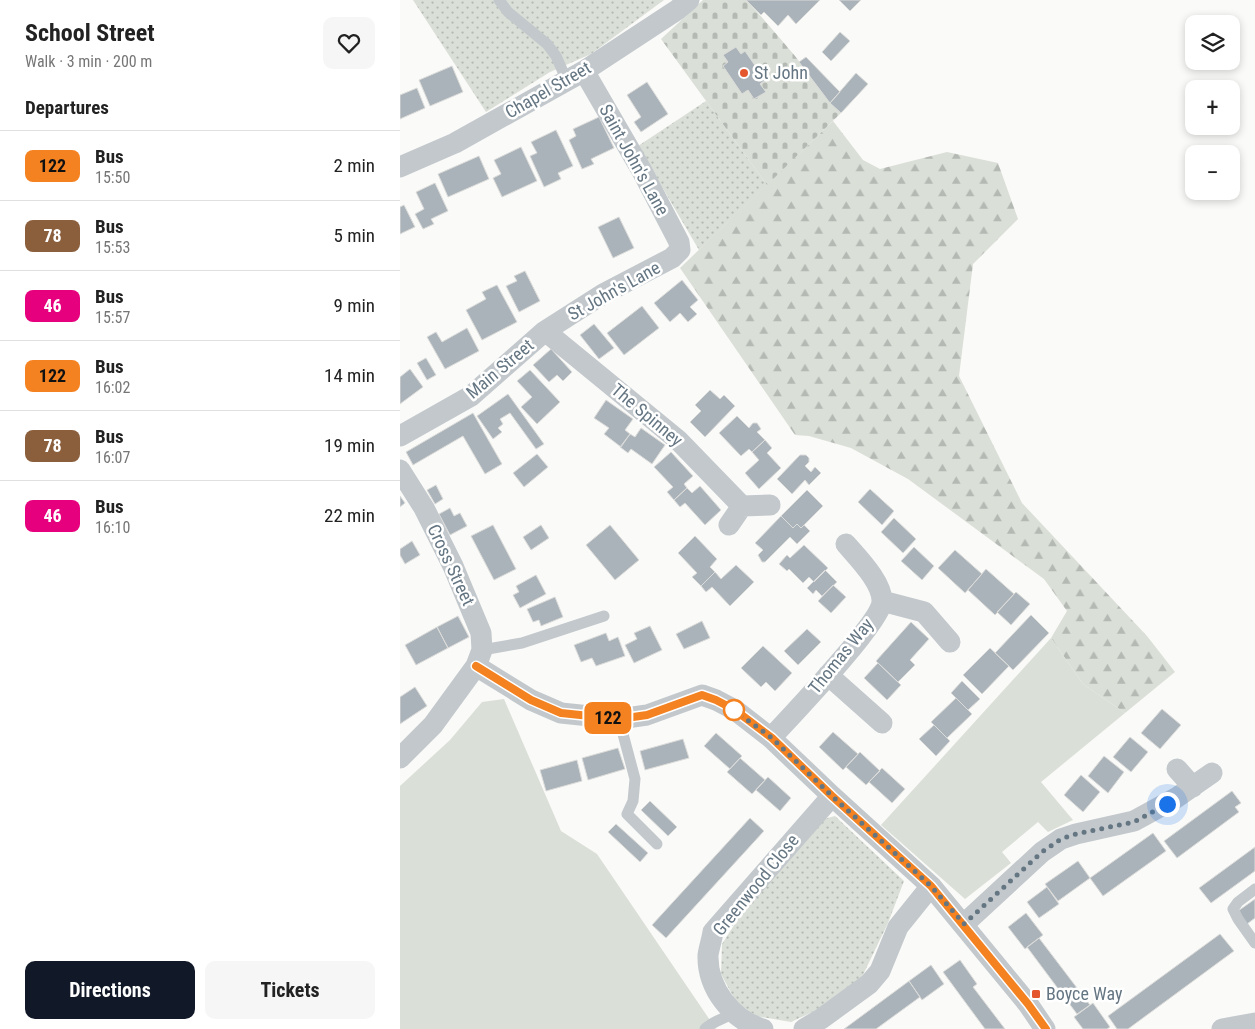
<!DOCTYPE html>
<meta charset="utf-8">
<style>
:root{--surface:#fff;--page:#f6f6f6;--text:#222;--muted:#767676;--line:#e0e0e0;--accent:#111827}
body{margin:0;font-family:"Roboto Condensed",sans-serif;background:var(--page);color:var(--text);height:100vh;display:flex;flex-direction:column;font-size:19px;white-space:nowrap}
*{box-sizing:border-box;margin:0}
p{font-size:16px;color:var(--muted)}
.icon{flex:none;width:28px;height:28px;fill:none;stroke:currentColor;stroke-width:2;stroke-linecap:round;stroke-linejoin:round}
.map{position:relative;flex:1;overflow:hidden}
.side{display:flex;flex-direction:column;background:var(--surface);width:400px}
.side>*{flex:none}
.badge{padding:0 10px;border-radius:8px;font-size:18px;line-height:32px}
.buttons{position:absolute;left:785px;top:15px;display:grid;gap:10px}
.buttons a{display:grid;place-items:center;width:55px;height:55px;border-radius:10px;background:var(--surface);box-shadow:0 2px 8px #0003;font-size:25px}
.you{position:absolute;width:25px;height:25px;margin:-12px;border:4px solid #fff;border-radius:50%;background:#1a73e8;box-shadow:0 0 0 8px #1a73e833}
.map>.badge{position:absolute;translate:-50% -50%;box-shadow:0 0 0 2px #fff}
h2{padding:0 25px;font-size:19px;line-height:45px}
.round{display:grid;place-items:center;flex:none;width:52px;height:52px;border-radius:10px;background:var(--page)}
.overview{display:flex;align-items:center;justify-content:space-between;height:85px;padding:0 25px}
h1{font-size:24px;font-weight:700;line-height:38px}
.cta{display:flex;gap:10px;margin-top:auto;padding:10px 25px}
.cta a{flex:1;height:58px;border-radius:10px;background:var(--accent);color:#fff;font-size:20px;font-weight:700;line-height:58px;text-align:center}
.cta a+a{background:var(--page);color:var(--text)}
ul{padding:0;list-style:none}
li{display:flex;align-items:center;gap:15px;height:70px;padding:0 25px;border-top:1px solid var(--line)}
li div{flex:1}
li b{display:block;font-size:19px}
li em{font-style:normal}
li .badge{min-width:55px;font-weight:700;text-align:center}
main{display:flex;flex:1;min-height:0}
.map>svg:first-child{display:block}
.grass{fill:url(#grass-dots)}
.forest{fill:url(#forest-firs)}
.cemetery{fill:url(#cemetery-stones)}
.park{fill:#dadfd7}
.building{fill:#aab3b9;stroke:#dcdcda}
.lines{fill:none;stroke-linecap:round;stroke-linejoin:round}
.service{stroke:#c3c8cc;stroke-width:11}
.minor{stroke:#c3c8cc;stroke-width:21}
.line-casing{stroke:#fff;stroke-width:11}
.line{stroke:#f58220;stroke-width:8}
.walk{stroke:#657683;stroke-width:5;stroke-dasharray:0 9}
.poi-dot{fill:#e4572e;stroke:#fff;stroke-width:2}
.stop-dot{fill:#fff;stroke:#f58220;stroke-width:2.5}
.labels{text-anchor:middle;stroke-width:5;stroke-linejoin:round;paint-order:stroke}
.poi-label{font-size:18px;fill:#657683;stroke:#fff;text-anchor:start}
.street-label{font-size:18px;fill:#657683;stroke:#fff}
</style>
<main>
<section class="side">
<div class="overview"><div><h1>School Street</h1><p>Walk · 3 min · 200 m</p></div><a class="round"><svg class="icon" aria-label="heart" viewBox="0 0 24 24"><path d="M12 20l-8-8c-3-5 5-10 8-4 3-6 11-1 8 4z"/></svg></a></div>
<h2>Departures</h2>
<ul>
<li><span class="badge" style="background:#f58220;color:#111">122</span><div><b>Bus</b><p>15:50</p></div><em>2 min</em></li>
<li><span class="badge" style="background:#8b5e3c;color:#fff">78</span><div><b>Bus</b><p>15:53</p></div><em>5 min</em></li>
<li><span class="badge" style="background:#e6007e;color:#fff">46</span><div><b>Bus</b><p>15:57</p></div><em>9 min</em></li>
<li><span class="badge" style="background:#f58220;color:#111">122</span><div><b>Bus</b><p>16:02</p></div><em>14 min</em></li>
<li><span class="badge" style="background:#8b5e3c;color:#fff">78</span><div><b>Bus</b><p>16:07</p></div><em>19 min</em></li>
<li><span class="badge" style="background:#e6007e;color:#fff">46</span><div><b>Bus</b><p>16:10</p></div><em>22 min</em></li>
</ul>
<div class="cta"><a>Directions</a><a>Tickets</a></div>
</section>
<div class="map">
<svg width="855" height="1029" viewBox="0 0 855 1029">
<defs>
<pattern id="grass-dots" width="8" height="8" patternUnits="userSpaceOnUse" patternTransform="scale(1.25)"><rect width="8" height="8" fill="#dadfd7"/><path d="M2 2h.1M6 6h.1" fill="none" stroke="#b4b9b4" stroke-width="1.8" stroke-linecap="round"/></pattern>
<pattern id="forest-firs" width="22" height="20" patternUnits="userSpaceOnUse" patternTransform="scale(1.25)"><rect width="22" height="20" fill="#dadfd7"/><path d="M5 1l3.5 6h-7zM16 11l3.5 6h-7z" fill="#b4b9b4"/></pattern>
<pattern id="cemetery-stones" width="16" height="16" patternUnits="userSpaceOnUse" patternTransform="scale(1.25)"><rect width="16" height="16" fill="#dadfd7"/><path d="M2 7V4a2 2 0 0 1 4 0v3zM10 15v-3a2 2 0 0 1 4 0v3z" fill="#b4b9b4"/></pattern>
</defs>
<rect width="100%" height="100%" fill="#fafaf8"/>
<path class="grass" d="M 13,0 L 264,0 L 191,54 L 150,72 L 86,112 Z
M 306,101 L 367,185 L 299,250 L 238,146 Z
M 435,816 L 504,881 L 488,923 L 462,977 L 419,1009 L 391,1022 L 356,1016 L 336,1002 L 321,974 L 322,944 L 343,911 L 424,819 Z"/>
<path class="forest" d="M 433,121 L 463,160 L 480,169 L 547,152 L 598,163 L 618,219 L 573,264 L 559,376 L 622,503 L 747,636 L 775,672 L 725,713 L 683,684 L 651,638 L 667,611 L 644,579 L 508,479 L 451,448 L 409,436 L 395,435 L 280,268 Z"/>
<path class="cemetery" d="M 303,0 L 346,0 C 363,18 379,37 395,56 C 410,75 423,96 441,113 L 367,185 L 261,39 Z"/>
<path class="park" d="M 651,638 L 683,684 L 725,713 L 641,782 L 673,820 L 648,832 L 638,822 L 602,852 L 611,863 L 565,899 L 481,825 Z
M 104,699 L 161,831 L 197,854 L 316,1029 L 0,1029 L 0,786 L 50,740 L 82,702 Z"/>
<path class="building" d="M 346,0 L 420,0 L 396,24 L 388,15 L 378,26 L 364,12 L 361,15 Z
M 439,0 L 461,0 L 450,11 Z
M 440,32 L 450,41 L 431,61 L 422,52 Z
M 336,47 L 341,54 L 345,51 L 365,80 L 360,84 L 366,92 L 354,99 L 348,90 L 342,94 L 323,66 L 328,62 L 323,55 Z
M 406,57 L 440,92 L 430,103 L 399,62 Z
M 52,66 L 63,92 L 30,106 L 19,80 Z
M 456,73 L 468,84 L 441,113 L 430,103 Z
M 247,82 L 268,114 L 241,132 L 234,122 L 241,117 L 227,95 Z
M 17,88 L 25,108 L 0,119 L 0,95 Z
M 199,117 L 214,148 L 191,159 L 194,164 L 182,169 L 169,140 L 176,136 L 173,129 Z
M 156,130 L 173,166 L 158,173 L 161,179 L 144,187 L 130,156 L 137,153 L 131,142 Z
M 121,147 L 137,181 L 102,197 L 93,178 L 101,174 L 94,160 Z
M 79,156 L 89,179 L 48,197 L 38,174 Z
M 35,183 L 48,211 L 31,219 L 34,224 L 23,229 L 15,214 L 24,209 L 16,192 Z
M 4,205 L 15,227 L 0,234 L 0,207 Z
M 219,217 L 234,248 L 213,258 L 198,227 Z
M 125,271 L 140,301 L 119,312 L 106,286 L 117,281 L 114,276 Z
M 282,280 L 298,300 L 290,307 L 297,314 L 288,322 L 280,313 L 270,322 L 254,303 Z
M 97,285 L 117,322 L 82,340 L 66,310 L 86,299 L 82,292 Z
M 242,306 L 259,328 L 224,355 L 207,333 Z
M 194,324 L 214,348 L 199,359 L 180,335 Z
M 67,328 L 79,351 L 45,369 L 27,337 L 36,332 L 42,342 Z
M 151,349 L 172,372 L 163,381 L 157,375 L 149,382 L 133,365 Z
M 26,358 L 36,375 L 27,380 L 17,363 Z
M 10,369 L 23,387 L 0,404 L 0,377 Z
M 130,370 L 160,402 L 137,424 L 121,407 L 132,397 L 117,381 Z
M 310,390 L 320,399 L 324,395 L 335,406 L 305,437 L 290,422 L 301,411 L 295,405 Z
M 108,394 L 144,444 L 136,449 L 110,413 L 100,419 L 103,424 L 98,428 L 102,432 L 93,439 L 77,416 Z
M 206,400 L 233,419 L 225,430 L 230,434 L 221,447 L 204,434 L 209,428 L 194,418 Z
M 73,413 L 102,464 L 85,474 L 63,436 L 13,465 L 6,452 Z
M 337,416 L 349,428 L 353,423 L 357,423 L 361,429 L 357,432 L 365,440 L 352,452 L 349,449 L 341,456 L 319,433 Z
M 241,428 L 265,445 L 252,464 L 231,449 L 228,453 L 220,447 L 230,434 L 235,437 Z
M 365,440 L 372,448 L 367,453 L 381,468 L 359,489 L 345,473 L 359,460 L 352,452 Z
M 271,452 L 293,476 L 284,484 L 287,488 L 274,500 L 267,492 L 273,487 L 254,467 Z
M 137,454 L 148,467 L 124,487 L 113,473 Z
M 400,455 L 406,455 L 409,458 L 409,462 L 405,466 L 411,472 L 415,467 L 421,473 L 409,485 L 405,480 L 392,494 L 377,479 Z
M 36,485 L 43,499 L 35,504 L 27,490 Z
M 300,486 L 321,510 L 305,525 L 285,503 L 280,507 L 274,500 L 287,488 L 292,493 Z
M 470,489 L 494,511 L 482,525 L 458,502 Z
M 407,490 L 423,506 L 401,528 L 397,524 L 393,528 L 381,516 Z
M 0,496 L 5,503 L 0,507 Z
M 50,508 L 54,516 L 60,513 L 67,526 L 50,535 L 39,514 Z
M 381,516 L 393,528 L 397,524 L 401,528 L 404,525 L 410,531 L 397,544 L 390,537 L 365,562 L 362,562 L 358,555 L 363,550 L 355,543 Z
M 494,518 L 516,539 L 503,553 L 481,532 Z
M 93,525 L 116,569 L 94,580 L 71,536 Z
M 141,525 L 149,538 L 131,550 L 123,537 Z
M 210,525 L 239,560 L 215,580 L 186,545 Z
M 295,536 L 317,559 L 310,567 L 315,572 L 301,586 L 292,577 L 297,573 L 278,553 Z
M 12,541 L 20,555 L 5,564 L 0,555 L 0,549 Z
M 404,545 L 428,568 L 414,582 L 409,577 L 403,583 L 389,569 L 387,571 L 379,564 L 387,555 L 390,558 Z
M 514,547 L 534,566 L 522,580 L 501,561 Z
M 555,550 L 582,574 L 565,593 L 538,568 Z
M 336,565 L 354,582 L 330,606 L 312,587 L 306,592 L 301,586 L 315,572 L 321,579 Z
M 586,569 L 614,594 L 595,615 L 568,590 Z
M 425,570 L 437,582 L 422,596 L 416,590 L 413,594 L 407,588 Z
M 136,575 L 146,594 L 120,608 L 113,595 L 119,592 L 116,586 Z
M 433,585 L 446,597 L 431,613 L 418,601 Z
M 616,592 L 630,604 L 611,625 L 597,612 Z
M 155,597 L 163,617 L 141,626 L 139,620 L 133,622 L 127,609 Z
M 631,615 L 649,633 L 613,670 L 595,653 Z
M 58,616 L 69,637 L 48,648 L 37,627 Z
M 302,621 L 310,638 L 284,649 L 276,634 Z
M 511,622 L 529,639 L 510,660 L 515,665 L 498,682 L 476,661 Z
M 250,626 L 262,650 L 234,663 L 225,645 L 237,639 L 234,633 Z
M 37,627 L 48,648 L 16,665 L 5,645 Z
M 407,629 L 421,642 L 398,665 L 384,651 Z
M 206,633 L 209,641 L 218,637 L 225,656 L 196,666 L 192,658 L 181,662 L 174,645 Z
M 363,646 L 392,673 L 375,691 L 366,682 L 361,687 L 341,668 Z
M 590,648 L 609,666 L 582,694 L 563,675 Z
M 478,663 L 501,685 L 487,700 L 464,678 Z
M 562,681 L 580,699 L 568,710 L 551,693 Z
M 15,687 L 27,706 L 0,724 L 0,697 Z
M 556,698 L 572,714 L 547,738 L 531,722 Z
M 762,709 L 781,725 L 760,749 L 741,733 Z
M 534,725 L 550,741 L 536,756 L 519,739 Z
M 433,732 L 458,754 L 443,770 L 419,747 Z
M 316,733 L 342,756 L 330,769 L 304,746 Z
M 730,737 L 748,752 L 731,772 L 713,757 Z
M 283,739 L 289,758 L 245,770 L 240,751 Z
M 218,748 L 225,769 L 188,780 L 182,758 Z
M 460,752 L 480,771 L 466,785 L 446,767 Z
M 704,756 L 724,772 L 708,793 L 688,776 Z
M 340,758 L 365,780 L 352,794 L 327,772 Z
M 177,760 L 182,781 L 146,791 L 140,770 Z
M 482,768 L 505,789 L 492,803 L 469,782 Z
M 681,775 L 700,792 L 683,812 L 664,795 Z
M 368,777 L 391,798 L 380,811 L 356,790 Z
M 832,791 L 841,803 L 835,807 L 839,812 L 777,858 L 764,841 Z
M 250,801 L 277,827 L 268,836 L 241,810 Z
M 350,818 L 364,831 L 266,938 L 252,925 Z
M 216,824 L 248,853 L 240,862 L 208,832 Z
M 753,833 L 766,851 L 703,896 L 690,878 Z
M 855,847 L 855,871 L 811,903 L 799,888 Z
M 678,861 L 690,878 L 658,901 L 645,884 Z
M 647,887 L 659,904 L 639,918 L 627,902 Z
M 855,899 L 855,918 L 847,924 L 838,911 Z
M 626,913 L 643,935 L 625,949 L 608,927 Z
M 820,934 L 834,951 L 728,1029 L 717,1029 L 708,1016 Z
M 639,938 L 690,1005 L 677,1014 L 627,947 Z
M 560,960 L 577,984 L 573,987 L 605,1029 L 585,1029 L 543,972 Z
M 531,965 L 544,984 L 522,1000 L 509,981 Z
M 509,981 L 520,997 L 476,1029 L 444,1029 Z
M 693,1003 L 710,1027 L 707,1029 L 683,1029 L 674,1017 Z"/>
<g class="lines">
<path class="service" d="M 99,0 L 108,12 L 147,44 L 156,56 L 167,81
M 82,650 L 122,643 L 204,616
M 219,719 L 235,779 L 233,801 L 227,814 L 257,844
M 855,889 L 838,902 L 833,909 L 838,919 L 855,943
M 305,1029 C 314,1020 324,1019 334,1013"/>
<path class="minor" d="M 0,167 L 55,143 L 184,71 L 277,10 L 289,0
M 145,331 L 278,440 L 342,506
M 0,436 L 71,396 L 145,331 L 203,294 L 272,258 L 280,250 L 279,242 L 242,171 L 184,71
M 0,470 L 24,508 L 53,566 L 81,633 L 82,650 L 76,666 L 33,725 L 0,758
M 329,525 L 342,506 L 370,505
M 482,601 L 524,612 L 550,642
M 76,666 L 131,700 L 161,713 L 219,719 L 247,715 L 302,695 L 316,700 L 335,710 L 371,738 L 432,796 L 531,886 L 628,1004 L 645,1029
M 428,675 L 482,723
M 371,738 C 391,716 480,623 482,602 C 483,583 458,558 446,544
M 777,769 L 793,787
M 564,924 L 642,852 L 661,839 L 676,834 L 734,821 L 776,798 L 812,773
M 363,1029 C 332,1020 307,988 308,955 C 309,948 312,939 313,932 L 432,796
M 404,1029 L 421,1019 L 469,984 L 480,971 L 498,927 L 531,886
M 822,1029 L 855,1023"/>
</g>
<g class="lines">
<defs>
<path id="line" d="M 76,666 L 131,700 L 161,713 L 219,719 L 247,715 L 302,695 L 316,700 L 335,710 L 372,738 L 432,796 L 531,886 L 628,1004 L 646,1029"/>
</defs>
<use href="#line" class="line-casing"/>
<use href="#line" class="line"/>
<path class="walk" d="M 334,710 L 372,738 L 432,796 L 531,886 L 564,924 L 642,852 L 661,839 L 676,834 L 734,822 L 767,804"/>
</g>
<g class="poi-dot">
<circle cx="344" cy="73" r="5"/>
<rect x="631" y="989" width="10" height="10" rx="2.5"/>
</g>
<circle class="stop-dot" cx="334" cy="710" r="10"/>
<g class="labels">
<g class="poi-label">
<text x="354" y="79">St John</text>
<text x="646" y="1000">Boyce Way</text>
</g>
<g class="street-label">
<text transform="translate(148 90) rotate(-30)" y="6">Chapel Street</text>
<text transform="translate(234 160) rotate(61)" y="6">Saint John's Lane</text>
<text transform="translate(214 291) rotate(-29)" y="6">St John's Lane</text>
<text transform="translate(100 369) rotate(-40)" y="6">Main Street</text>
<text transform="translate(247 415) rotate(40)" y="6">The Spinney</text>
<text transform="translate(51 565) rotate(65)" y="6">Cross Street</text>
<text transform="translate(441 656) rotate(-51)" y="6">Thomas Way</text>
<text transform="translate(356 885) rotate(-51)" y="6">Greenwood Close</text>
</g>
</g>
</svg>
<div class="buttons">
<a><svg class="icon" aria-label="layers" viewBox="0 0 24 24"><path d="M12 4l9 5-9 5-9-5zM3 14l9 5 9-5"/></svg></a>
<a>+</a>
<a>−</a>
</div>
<div class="you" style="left:767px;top:804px"></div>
<b class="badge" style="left:208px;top:718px;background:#f58220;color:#111">122</b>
</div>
</main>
